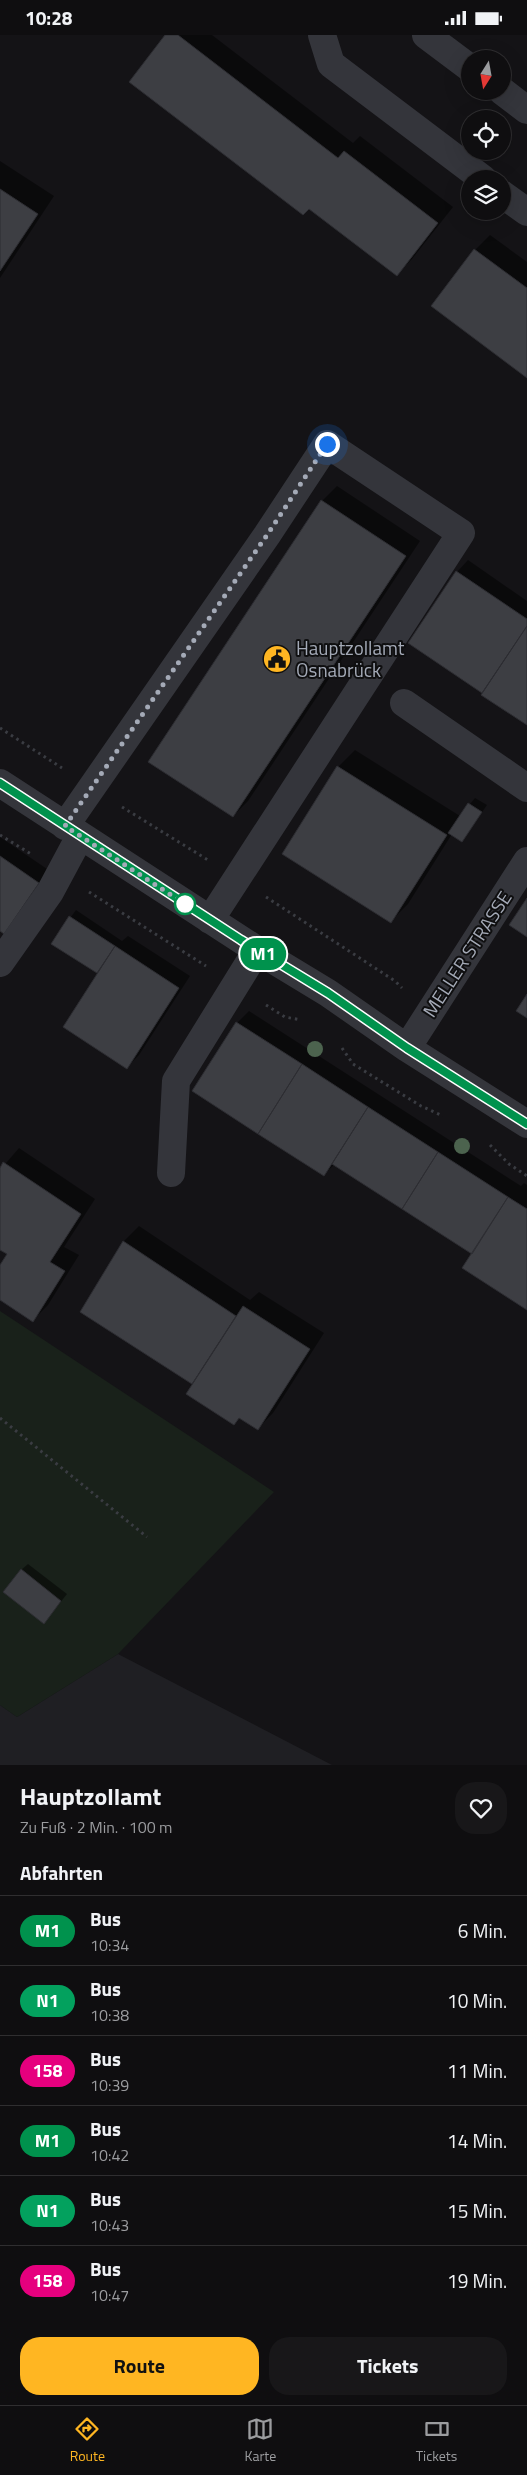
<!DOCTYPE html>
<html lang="de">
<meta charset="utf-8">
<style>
:root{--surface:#0f0e10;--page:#181719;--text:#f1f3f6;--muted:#9b9c9f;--line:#2f2e30;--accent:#ffb622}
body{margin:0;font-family:"Titillium Web",sans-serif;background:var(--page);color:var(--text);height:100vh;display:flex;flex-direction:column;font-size:19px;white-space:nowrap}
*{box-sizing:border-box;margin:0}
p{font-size:16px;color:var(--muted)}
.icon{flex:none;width:28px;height:28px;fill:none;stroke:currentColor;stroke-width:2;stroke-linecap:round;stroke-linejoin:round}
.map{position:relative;height:1730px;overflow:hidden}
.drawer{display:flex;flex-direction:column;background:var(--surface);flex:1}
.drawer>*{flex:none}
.badge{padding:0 10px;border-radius:16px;font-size:18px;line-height:32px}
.needle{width:32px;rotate:191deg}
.tools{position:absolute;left:461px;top:15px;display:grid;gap:10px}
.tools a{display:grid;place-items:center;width:50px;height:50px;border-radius:50%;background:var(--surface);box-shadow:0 5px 20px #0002,0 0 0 1px var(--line);font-size:25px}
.you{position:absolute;width:25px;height:25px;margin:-12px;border:4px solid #fff;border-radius:50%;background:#1a73e8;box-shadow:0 0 0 8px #1a73e833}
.map>.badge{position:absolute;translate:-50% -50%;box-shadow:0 0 0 2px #fff}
h2{padding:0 20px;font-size:19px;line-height:45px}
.round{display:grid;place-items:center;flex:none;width:52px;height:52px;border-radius:20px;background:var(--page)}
.head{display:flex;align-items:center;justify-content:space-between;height:85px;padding:0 20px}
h1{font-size:24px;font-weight:700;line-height:38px}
.cta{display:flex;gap:10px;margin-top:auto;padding:10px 20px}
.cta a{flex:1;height:58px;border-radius:20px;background:var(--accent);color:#111;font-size:20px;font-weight:700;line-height:58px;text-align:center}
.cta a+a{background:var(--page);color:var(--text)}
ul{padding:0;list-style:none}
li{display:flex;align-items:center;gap:15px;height:70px;padding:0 20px;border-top:1px solid var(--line)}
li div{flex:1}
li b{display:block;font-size:19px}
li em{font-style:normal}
li .badge{min-width:55px;font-weight:700;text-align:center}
.status{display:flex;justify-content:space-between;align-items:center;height:35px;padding:0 25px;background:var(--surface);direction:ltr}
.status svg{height:14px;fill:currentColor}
.tab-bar{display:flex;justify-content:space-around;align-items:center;height:70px;border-top:1px solid var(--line);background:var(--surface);font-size:14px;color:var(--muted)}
.tab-bar a{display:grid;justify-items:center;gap:2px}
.tab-bar .active{color:var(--accent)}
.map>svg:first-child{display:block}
.built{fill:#1f1f23}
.green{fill:#19211a}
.shadow{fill:#0007}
.building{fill:#3d3e43;stroke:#2d2d32}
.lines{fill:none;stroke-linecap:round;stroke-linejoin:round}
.path{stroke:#3a3c42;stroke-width:3;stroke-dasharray:2.5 4;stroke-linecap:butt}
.minor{stroke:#34353b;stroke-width:28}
.tree{fill:#4c634e}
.line-casing{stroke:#fff;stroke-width:11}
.line{stroke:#00924d;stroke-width:8}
.walk{stroke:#a4aab7;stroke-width:5;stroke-dasharray:0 9}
.stop-dot{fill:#fff;stroke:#00924d;stroke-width:2.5}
.labels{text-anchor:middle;stroke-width:4;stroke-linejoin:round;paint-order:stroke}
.poi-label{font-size:19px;fill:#a4aab7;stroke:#0f0f10;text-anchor:start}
.street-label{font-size:19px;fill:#a4aab7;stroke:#0f0f10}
</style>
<div class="status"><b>10:28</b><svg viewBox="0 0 49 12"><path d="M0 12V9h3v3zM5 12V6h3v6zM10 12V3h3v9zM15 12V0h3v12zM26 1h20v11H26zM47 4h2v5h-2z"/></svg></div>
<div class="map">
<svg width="527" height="1730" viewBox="0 0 527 1730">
<rect width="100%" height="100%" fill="#141316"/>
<path class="built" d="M 118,1619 L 332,1730 L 0,1730 L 0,1670 L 17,1682 Z"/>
<path class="green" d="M 0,1276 L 274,1457 L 118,1619 L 17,1682 L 0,1670 Z"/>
<path class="shadow" d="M 167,0 L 212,0 L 353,108 L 360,101 L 453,172 L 412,224 L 397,239 Z
M 0,126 L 54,161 L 0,243 Z
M 490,200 L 527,227 L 527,341 L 433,271 L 475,215 Z
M 337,451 L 420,506 L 248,766 L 233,781 L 322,466 Z
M 468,525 L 527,566 L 527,688 L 409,607 L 457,537 Z
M 355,715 L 460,781 L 475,763 L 487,770 L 462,806 L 452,799 L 408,869 L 391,886 L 338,732 Z
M 0,802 L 50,836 L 15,886 L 0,895 Z
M 76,875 L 122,906 L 128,901 L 190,941 L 139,1020 L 127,1032 L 102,932 L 97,937 L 52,908 Z
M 249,976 L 521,1151 L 524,1148 L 527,1150 L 527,1273 L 474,1218 L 335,1129 L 324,1139 L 237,988 Z
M 19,1113 L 95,1164 L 64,1212 L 79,1220 L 48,1270 L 33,1285 L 0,1263 L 0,1232 L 9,1219 L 0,1214 L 0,1135 Z
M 139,1191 L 250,1265 L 259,1257 L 324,1298 L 273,1378 L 258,1393 L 240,1382 L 234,1388 L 194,1348 L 82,1277 L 124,1206 Z
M 28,1529 L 67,1559 L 44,1588 L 21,1535 Z"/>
<path class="building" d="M 165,0 L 178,0 L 338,123 L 344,116 L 438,188 L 397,241 L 309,174 L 303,180 L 129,47 Z
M 0,154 L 38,179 L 0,236 Z
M 474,214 L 527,253 L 527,343 L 431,271 Z
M 321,465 L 406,521 L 233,782 L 148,727 Z
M 456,536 L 527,584 L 527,591 L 482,658 L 408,608 Z
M 527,591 L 527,690 L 481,660 Z
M 337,731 L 447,800 L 391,888 L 282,819 Z
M 468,768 L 482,777 L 462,807 L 448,798 Z
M 0,821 L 39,848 L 4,899 L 0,896 Z
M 527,863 L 527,902 L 509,890 Z
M 69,881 L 115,911 L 97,938 L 51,909 Z
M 115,911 L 179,953 L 127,1034 L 63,992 Z
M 527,959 L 527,983 L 516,976 Z
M 236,987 L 302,1029 L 258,1099 L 192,1056 Z
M 302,1029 L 368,1072 L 324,1141 L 258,1099 Z
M 368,1072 L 438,1117 L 402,1174 L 332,1129 Z
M 438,1117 L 508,1162 L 472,1219 L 402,1174 Z
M 3,1127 L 81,1179 L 50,1227 L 65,1236 L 33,1287 L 0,1265 L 0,1230 L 7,1219 L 0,1215 L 0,1133 Z
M 508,1162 L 527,1174 L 527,1275 L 462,1233 Z
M 123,1206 L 236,1281 L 192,1349 L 80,1277 Z
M 243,1271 L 310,1314 L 258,1395 L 239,1383 L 234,1390 L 186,1359 Z
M 21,1534 L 61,1566 L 44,1589 L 3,1557 Z"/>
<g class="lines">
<path class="path" d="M 0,693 L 62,733
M 122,772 L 208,825
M 0,800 L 31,819
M 89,857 L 206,931
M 266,862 L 395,946 L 402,953
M 266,970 L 285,982 L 301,985
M 342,1013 L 353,1029 L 421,1071 L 443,1081
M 490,1110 L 509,1129 L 527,1141
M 0,1383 L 147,1502"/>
<path class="minor" d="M 322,0 L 331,29 L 483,144
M 426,0 L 470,33
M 502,56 L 527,75
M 502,159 L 527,177
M 404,668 L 527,753
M 0,748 L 257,915 L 328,958 L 407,1013 L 527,1089
M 65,791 L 267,500 L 327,409 L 461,498 L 210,885
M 0,928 L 50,857 L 80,801
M 407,1013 L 527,826
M 171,1138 L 176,1046 L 257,915"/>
</g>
<g class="tree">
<circle cx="315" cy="1014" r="8"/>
<circle cx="462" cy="1111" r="8"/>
</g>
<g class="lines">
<defs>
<path id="line" d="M 0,748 L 241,905 L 328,958 L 407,1013 L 527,1089"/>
</defs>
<use href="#line" class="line-casing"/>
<use href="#line" class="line"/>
<path class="walk" d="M 185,869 L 65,791 L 267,500 L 327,409"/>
</g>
<defs>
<symbol id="civic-disc" viewBox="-11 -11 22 22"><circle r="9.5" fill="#ffb622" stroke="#0f0f10"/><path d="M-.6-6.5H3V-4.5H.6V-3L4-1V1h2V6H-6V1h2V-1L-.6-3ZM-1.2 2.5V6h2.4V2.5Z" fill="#111"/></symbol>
</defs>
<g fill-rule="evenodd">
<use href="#civic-disc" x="261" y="608" width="32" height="32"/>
</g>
<circle class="stop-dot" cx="185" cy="869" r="10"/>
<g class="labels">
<g class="poi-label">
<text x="296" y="620">Hauptzollamt<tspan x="296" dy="22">Osnabrück</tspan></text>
</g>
<g class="street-label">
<text transform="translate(467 919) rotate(-57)" y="7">MELLER STRASSE</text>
</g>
</g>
</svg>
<div class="tools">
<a><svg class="needle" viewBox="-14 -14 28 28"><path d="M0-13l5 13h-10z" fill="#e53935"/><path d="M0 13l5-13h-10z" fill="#9b9c9f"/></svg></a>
<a><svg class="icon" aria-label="locate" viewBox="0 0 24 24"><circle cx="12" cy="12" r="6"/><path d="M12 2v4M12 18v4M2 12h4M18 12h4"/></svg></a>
<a><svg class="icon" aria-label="layers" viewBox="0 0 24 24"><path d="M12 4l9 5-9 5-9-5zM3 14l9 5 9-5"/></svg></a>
</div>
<div class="you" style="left:327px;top:409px"></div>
<b class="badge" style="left:263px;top:919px;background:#00924d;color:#fff">M1</b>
</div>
<section class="drawer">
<div class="head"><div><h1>Hauptzollamt</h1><p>Zu Fuß · 2 Min. · 100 m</p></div><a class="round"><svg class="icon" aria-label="heart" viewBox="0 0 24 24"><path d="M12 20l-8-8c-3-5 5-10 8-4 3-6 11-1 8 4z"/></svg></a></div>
<h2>Abfahrten</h2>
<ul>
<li><span class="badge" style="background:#00924d;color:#fff">M1</span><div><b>Bus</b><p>10:34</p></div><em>6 Min.</em></li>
<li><span class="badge" style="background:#03a15e;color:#fff">N1</span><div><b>Bus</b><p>10:38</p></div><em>10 Min.</em></li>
<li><span class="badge" style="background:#e6007e;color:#fff">158</span><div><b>Bus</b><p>10:39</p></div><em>11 Min.</em></li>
<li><span class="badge" style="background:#00924d;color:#fff">M1</span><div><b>Bus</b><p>10:42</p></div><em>14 Min.</em></li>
<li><span class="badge" style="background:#03a15e;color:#fff">N1</span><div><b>Bus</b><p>10:43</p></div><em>15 Min.</em></li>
<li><span class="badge" style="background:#e6007e;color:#fff">158</span><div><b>Bus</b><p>10:47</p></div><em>19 Min.</em></li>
</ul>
<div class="cta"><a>Route</a><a>Tickets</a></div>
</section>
<nav class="tab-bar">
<a class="active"><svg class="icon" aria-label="directions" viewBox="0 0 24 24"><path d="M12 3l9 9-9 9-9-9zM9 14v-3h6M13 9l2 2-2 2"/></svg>Route</a>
<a><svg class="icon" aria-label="map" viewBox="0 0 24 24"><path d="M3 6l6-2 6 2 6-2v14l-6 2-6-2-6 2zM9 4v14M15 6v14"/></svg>Karte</a>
<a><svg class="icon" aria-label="tickets" viewBox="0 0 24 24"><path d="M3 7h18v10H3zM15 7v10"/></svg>Tickets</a>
</nav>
